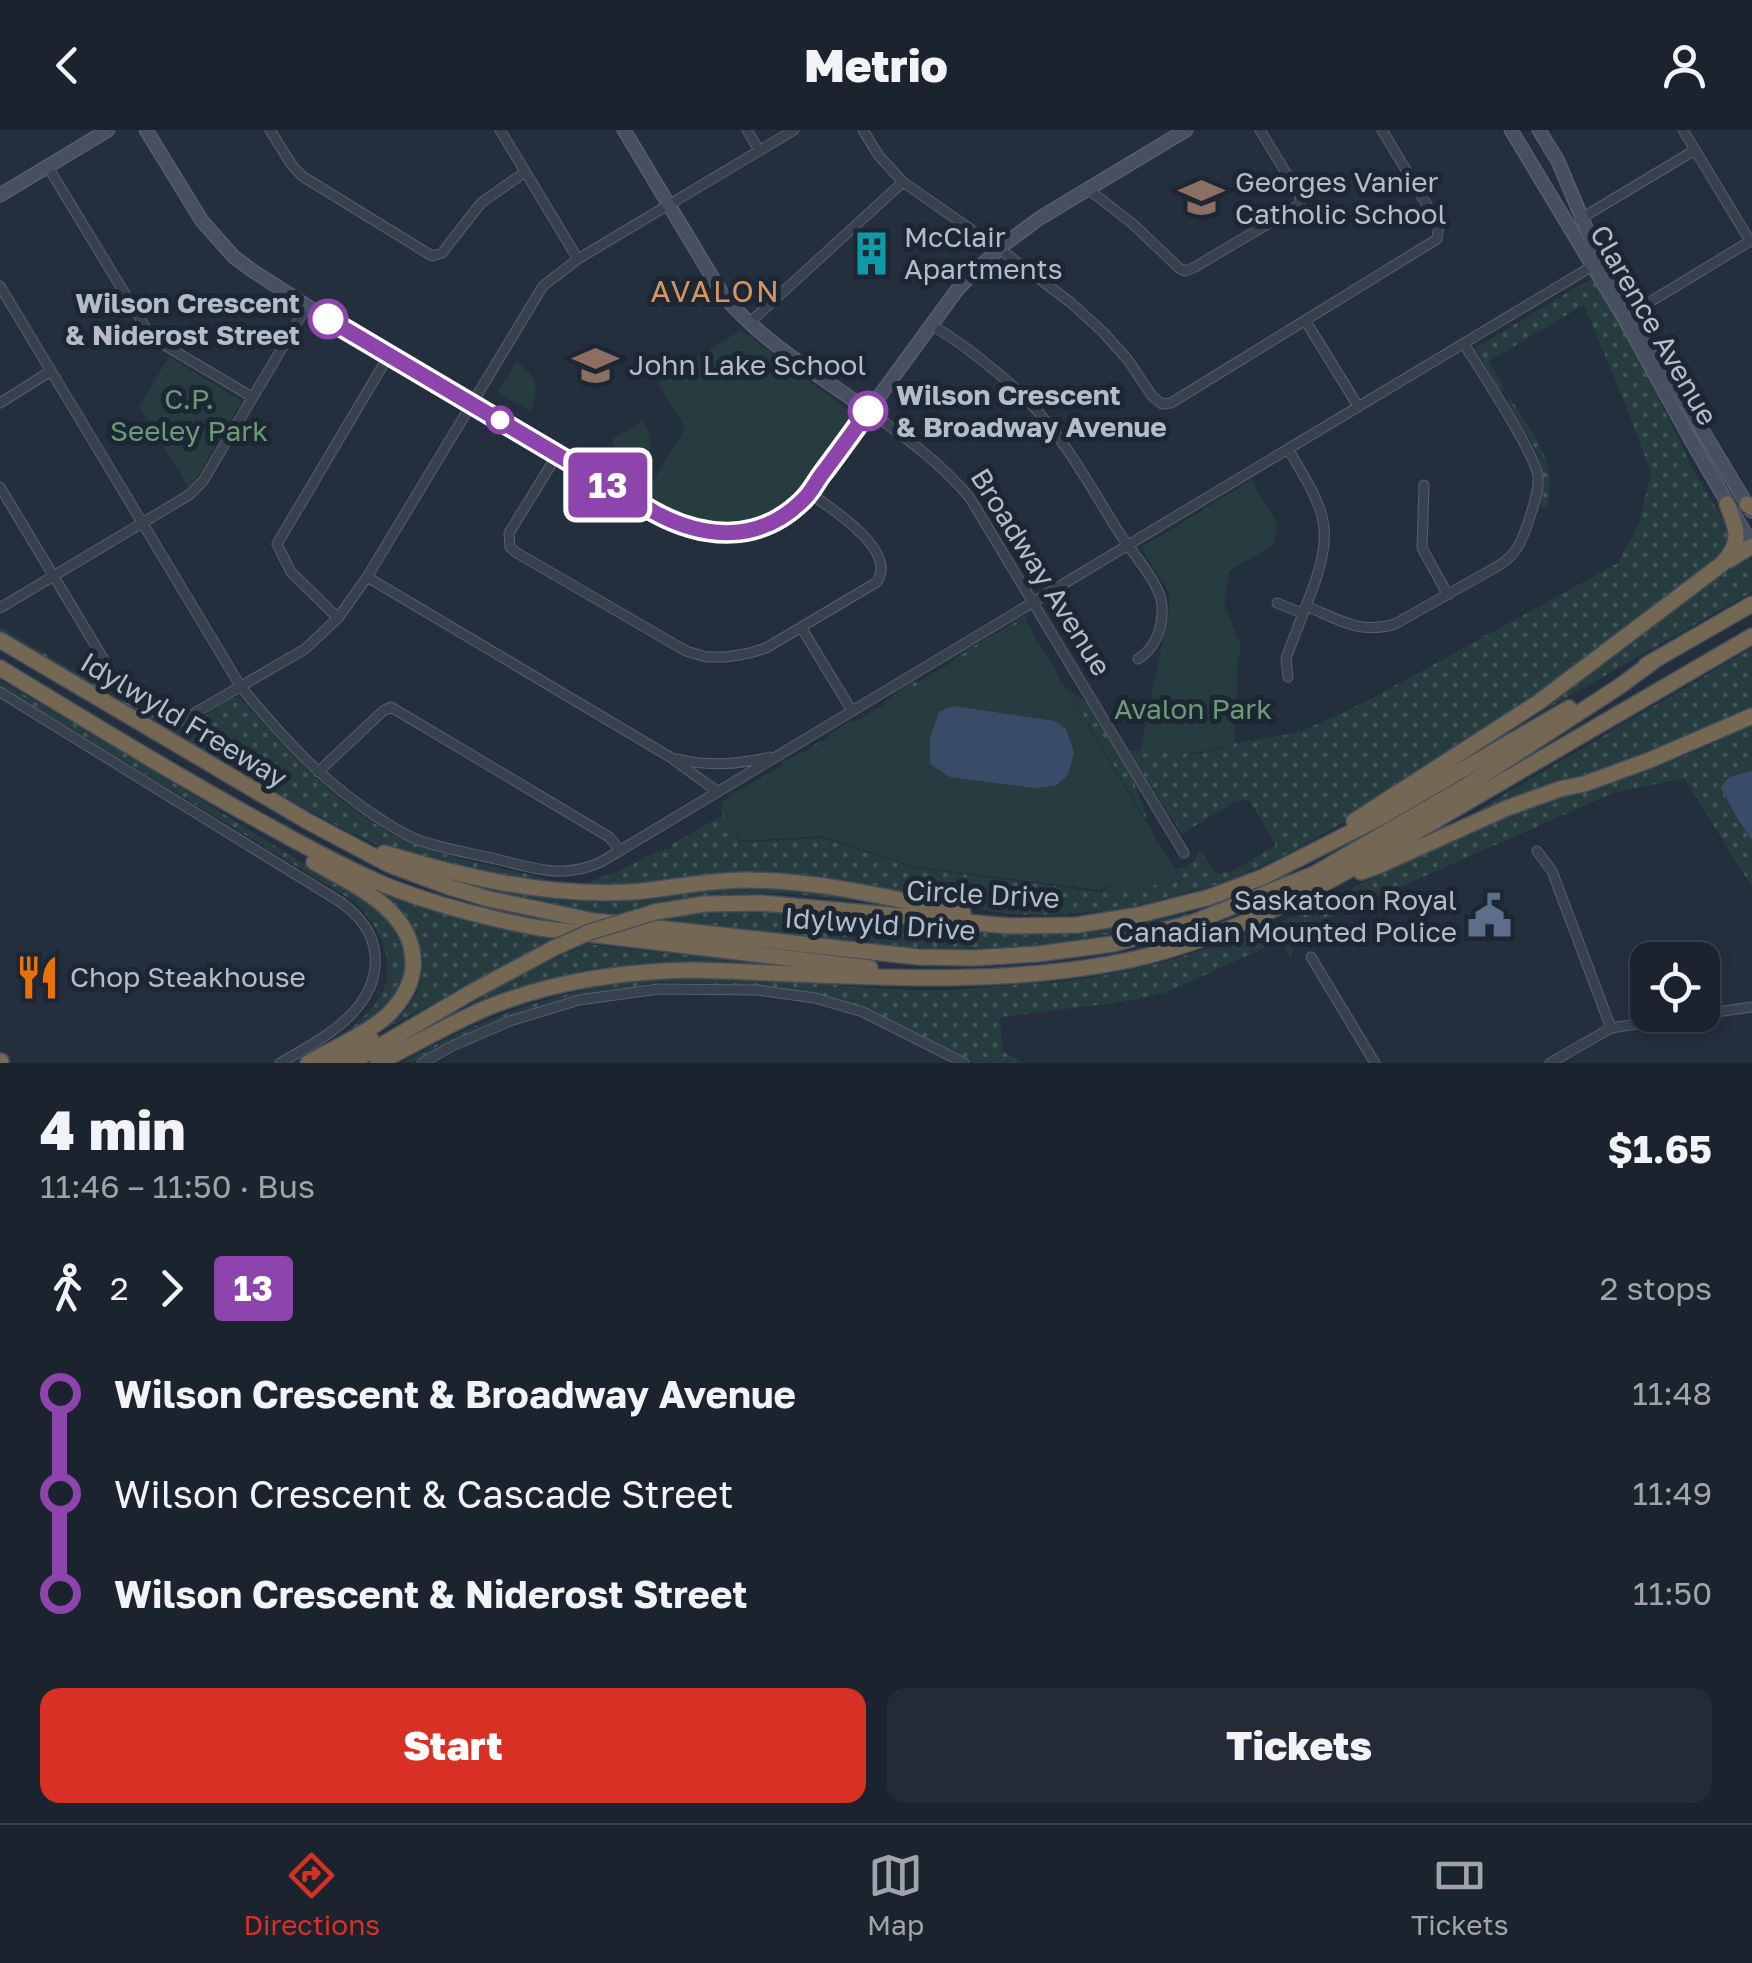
<!DOCTYPE html>
<meta charset="utf-8">
<style>
:root{--surface:#1b232e;--page:#242b36;--text:#f1f3f6;--muted:#a0a4aa;--line:#39404a;--accent:#d93025}
body{margin:0;font-family:"Golos Text",sans-serif;background:var(--page);color:var(--text);height:100vh;display:flex;flex-direction:column;font-size:38px;white-space:nowrap}
*{box-sizing:border-box;margin:0}
p{font-size:32px;color:var(--muted)}
.icon{flex:none;width:55px;height:55px;fill:none;stroke:currentColor;stroke-width:2;stroke-linecap:round;stroke-linejoin:round}
.map{position:relative;height:933px;overflow:hidden}
.side{display:flex;flex-direction:column;background:var(--surface);flex:1}
.side>*{flex:none}
.badge{padding:0 20px;border-radius:8px;font-size:35px;line-height:65px}
.buttons{position:absolute;left:1630px;top:812px;display:grid;gap:20px}
.buttons a{display:grid;place-items:center;width:90px;height:90px;border-radius:20px;background:var(--surface);box-shadow:0 5px 15px #0003,0 0 0 2px var(--line);font-size:50px}
.map>.badge{position:absolute;translate:-50% -50%;box-shadow:0 0 0 5px #fff}
.legs{display:flex;align-items:center;gap:15px;height:110px;padding:0 40px;font-size:32px}
.legs p{margin-inline-start:auto}
.head{display:flex;align-items:center;justify-content:space-between;height:170px;padding:0 40px}
h1{font-size:55px;font-weight:800;line-height:75px}
.cta{display:flex;gap:20px;margin-top:auto;padding:20px 40px}
.cta a{flex:1;height:115px;border-radius:20px;background:var(--accent);color:#fff;font-size:40px;font-weight:800;line-height:115px;text-align:center}
.cta a+a{background:var(--page);color:var(--text)}
ul{padding:0 40px;list-style:none}
li{display:flex;align-items:center;gap:35px;height:100px;font-size:38px}
li i{display:grid;place-items:center;width:15px;height:100%;margin:0 12px;background:currentColor}
li i::after{content:'';width:25px;height:25px;margin:-12px;border:8px solid;border-radius:50%;background:var(--surface)}
li p{margin-inline-start:auto}
li:first-child i{background:linear-gradient(#0000 50%,currentColor 0)}
li:last-child i{background:linear-gradient(currentColor 50%,#0000 0)}
header{display:flex;justify-content:space-between;align-items:center;height:130px;padding:0 40px;background:var(--surface);font-size:45px;font-weight:800}
.menu{display:flex;justify-content:space-around;align-items:center;height:140px;border-top:2px solid var(--line);background:var(--surface);font-size:28px;color:var(--muted)}
.menu a{display:grid;justify-items:center;gap:5px}
.menu .selected{color:var(--accent)}
.map>svg:first-child{display:block}
.grass{fill:url(#grass-dots);fill-rule:evenodd}
.park{fill:#263c3f}
.water{fill:#394c67}
.lines{fill:none;stroke-linecap:round;stroke-linejoin:round}
.street-casing{stroke:#565f6c;stroke-width:11}
.secondary-casing{stroke:#565f6c;stroke-width:15}
.highway-casing{stroke:#434c59;stroke-width:18}
.street{stroke:#38414e;stroke-width:9}
.secondary{stroke:#465061;stroke-width:12}
.highway{stroke:#746855;stroke-width:15}
.highway-bridge-casing{stroke:#434c59;stroke-width:18;stroke-linecap:butt}
.highway-bridge{stroke:#746855;stroke-width:15}
.line-1-casing{stroke:#fff;stroke-width:22}
.line-1{stroke:#8e44ad;stroke-width:15}
.stop-1-dot{fill:#fff;stroke:#8e44ad;stroke-width:5}
.labels{text-anchor:middle;stroke-width:10;stroke-linejoin:round;paint-order:stroke}
.poi-label{font-size:28px;fill:#b4bcc9;stroke:#1d2633;text-anchor:start}
.stop-label{font-size:28px;font-weight:bold;fill:#b4bcc9;stroke:#1d2633;text-anchor:end}
.street-label{font-size:28px;fill:#b4bcc9;stroke:#1d2633}
.park-label{font-size:28px;fill:#6b9a76;stroke:#1d2633}
.neighbourhood-label{font-size:30px;letter-spacing:2.5px;fill:#d59563;stroke:#1d2633}
</style>
<header><svg class="icon" aria-label="back" viewBox="0 0 24 24"><path d="M15 5l-7 7 7 7"/></svg>Metrio<svg class="icon" aria-label="person" viewBox="0 0 24 24"><circle cx="12" cy="8" r="4"/><path d="M4 21q1-7 8-7t8 7"/></svg></header>
<div class="map">
<svg width="1752" height="933" viewBox="0 0 1752 933">
<defs>
<pattern id="grass-dots" width="8" height="8" patternUnits="userSpaceOnUse" patternTransform="scale(2.5)"><rect width="8" height="8" fill="#263c3f"/><path d="M2 2h.1M6 6h.1" fill="none" stroke="#435659" stroke-width="1.8" stroke-linecap="round"/></pattern>
</defs>
<rect width="100%" height="100%" fill="#242f3e"/>
<path class="grass" d="M 1592,150 L 1596,152 L 1626,201 L 1693,339 L 1725,393 L 1728,406 L 1724,424 L 1552,556 L 1334,698 L 1283,726 L 1222,753 L 1120,780 L 1043,785 L 1009,784 L 940,772 L 845,750 L 803,744 L 632,756 L 579,755 L 617,742 L 662,719 L 670,720 L 672,714 L 722,686 L 723,673 L 729,670 L 729,666 L 782,636 L 783,632 C 795,626 810,621 819,611 L 824,611 L 829,605 L 851,590 L 862,599 L 886,576 L 884,572 L 913,551 L 919,552 L 955,530 L 954,528 L 1024,486 L 1029,491 L 1024,490 L 957,531 L 1155,755 L 1181,750 L 1176,739 C 1190,737 1194,732 1200,720 L 1217,745 L 1236,739 L 1276,715 L 1249,670 L 1236,671 L 1182,704 L 1128,620 L 1198,624 L 1218,620 L 1235,613 L 1296,603 L 1338,585 L 1378,565 L 1618,433 L 1639,394 L 1651,342 L 1623,268 L 1584,175 L 1489,231 L 1505,259 L 1501,262 L 1475,218 L 1587,151 ZM 733,699 L 822,706 L 1114,754 L 1115,761 L 1113,756 L 1099,762 L 916,738 L 822,708 L 740,712 Z
M 1511,269 C 1534,306 1559,333 1547,378 L 1540,376 C 1550,330 1530,310 1507,271 Z
M 1747,425 L 1752,430 L 1752,462 L 1536,585 L 1692,459 Z
M 0,497 L 157,590 C 196,603 203,584 234,567 L 240,568 C 289,621 336,678 403,709 C 441,727 496,737 537,746 L 553,755 L 513,750 L 384,718 L 353,704 L 200,622 L 86,556 L 0,501 Z
M 1752,518 L 1752,579 C 1702,600 1652,623 1600,640 C 1561,654 1521,665 1482,680 L 1481,678 Z
M 0,551 L 106,611 L 374,777 C 408,808 422,848 382,882 C 370,892 355,899 341,906 C 326,915 310,925 294,933 C 312,922 333,913 349,900 C 359,892 375,877 381,865 C 399,833 378,794 355,772 L 0,555 Z
M 1068,560 L 1087,572 L 1132,646 L 1149,694 Z
M 1752,595 L 1752,641 L 1733,646 L 1721,658 L 1737,688 L 1752,710 L 1752,757 L 1684,648 L 1613,663 L 1321,792 L 1328,812 C 1310,799 1293,808 1291,830 L 1282,810 L 1165,863 L 1115,873 L 1000,887 L 1003,922 L 1024,933 L 974,933 L 854,874 L 821,866 L 751,855 L 662,852 L 562,869 L 517,883 L 451,911 L 412,933 L 401,933 C 487,886 559,858 658,849 C 740,841 825,857 907,860 C 945,862 984,858 1021,854 C 1041,853 1061,852 1081,849 C 1158,837 1234,813 1305,781 C 1367,753 1426,717 1489,692 C 1532,675 1576,665 1619,651 C 1665,636 1709,616 1752,595 Z
M 455,749 L 500,758 L 704,760 L 781,756 L 916,777 L 783,763 L 717,764 L 670,772 L 622,785 L 557,778 L 505,767 L 454,751 Z
M 380,761 C 437,784 496,798 556,810 L 386,898 C 392,893 399,888 404,882 C 441,840 417,792 379,763 Z
M 1220,776 C 1162,794 1102,808 1041,814 C 925,827 806,808 691,796 L 665,789 L 710,782 L 756,779 L 984,800 L 1072,803 L 1130,797 Z
M 587,814 L 769,834 C 720,833 670,829 621,835 C 562,842 504,861 450,886 L 529,840 Z"/>
<path class="park" d="M 741,200 L 852,283 L 852,287 L 796,364 L 784,376 L 763,388 L 729,395 L 698,394 L 661,378 L 644,366 L 685,298 L 658,253 Z
M 169,227 L 242,271 L 197,348 L 188,357 L 139,276 Z
M 516,232 C 536,244 541,260 530,281 L 499,263 L 499,259 Z
M 643,290 C 655,312 653,329 632,343 L 612,312 L 613,309 Z
M 1251,350 L 1277,393 L 1274,415 L 1230,440 L 1224,473 L 1241,517 L 1237,534 L 1235,613 C 1204,626 1173,624 1140,622 L 1170,475 L 1169,462 L 1141,418 Z
M 1025,490 L 1181,750 L 1114,761 L 1113,755 L 1099,760 L 916,737 L 822,706 L 740,711 L 722,682 L 722,672 Z"/>
<path class="water" d="M 953,576 L 1055,591 L 1066,599 L 1074,622 L 1068,645 L 1055,656 L 1034,658 L 950,647 L 930,634 L 930,608 L 939,582 Z
M 1752,641 L 1752,710 L 1737,688 L 1721,658 C 1726,645 1740,644 1752,641 Z"/>
<g class="lines">
<defs>
<path id="street" d="M 270,0 L 291,34 L 302,46 L 432,126 L 442,123 L 481,73 L 525,42
M 500,0 L 578,129
M 747,0 L 759,20
M 863,0 L 879,26 L 903,52 L 1009,126 L 1070,172 L 1103,202 L 1128,230 L 1152,266 L 1162,274 L 1171,273 L 1437,109 L 1439,95 L 1382,0
M 1683,0 L 1750,111
M 48,37 L 147,200 L 166,216 L 252,267
M 1088,59 L 1134,95 L 1179,138 L 1185,141 L 1195,137 L 1296,77 L 1300,72 L 1300,66 L 1260,0
M 1580,89 L 1695,20
M 0,156 L 241,557 C 282,607 325,654 380,689 C 393,697 406,706 421,711 C 448,720 477,724 504,731 C 540,740 566,748 601,732 L 1594,135
M 1630,184 L 1752,110
M 1305,190 L 1358,276
M 749,193 L 903,52
M 931,195 C 960,211 1005,247 1028,271 C 1066,310 1091,358 1120,404 C 1131,421 1162,456 1162,476 C 1163,497 1156,518 1138,529
M 0,273 L 51,241
M 869,281 C 906,308 941,333 970,368 L 1184,723
M 1288,319 C 1329,387 1336,400 1306,476 C 1338,489 1360,505 1395,494 L 1498,436 C 1516,425 1521,413 1528,393 C 1532,379 1539,363 1538,348 C 1538,327 1479,238 1464,214
M 557,325 L 509,403 L 510,417 L 517,423 L 686,521 L 706,527 L 726,527 L 750,523 L 766,518 L 877,452 C 898,420 831,378 809,363
M 1424,355 L 1422,418 L 1448,465
M 0,357 L 127,568 L 172,591 L 181,591 L 305,519 L 338,488 L 367,447 L 543,156 L 578,129 L 794,0
M 367,447 L 670,627 L 718,662
M 1277,473 L 1302,483
M 0,478 L 189,365 L 203,351 L 307,176
M 338,488 L 291,442 L 277,414 L 389,225
M 801,497 L 852,581
M 1288,547 L 1286,528 L 1306,476
M 0,562 L 342,773 C 360,787 373,802 375,825 C 380,880 320,910 280,933
M 677,629 C 710,637 738,634 770,627
M 318,642 L 383,581 L 391,577 L 609,707 L 620,720
M 1537,721 L 1552,741 L 1611,898
M 1311,827 L 1375,933
M 1702,884 L 1752,877
M 422,933 L 452,916 L 510,891 L 579,870 L 659,859 L 757,860 L 815,868 L 863,882 L 964,933
M 1550,933 L 1611,898 L 1693,885"/>
<path id="secondary" d="M 146,0 L 202,91 L 234,127 L 253,141 L 315,181 L 654,382 C 707,412 757,411 804,369 L 957,160 L 975,141 L 1006,113 L 1040,88 L 1186,0
M 624,0 L 723,165 C 762,212 819,245 869,281
M 1511,0 L 1624,188 L 1692,312 L 1752,415
M 1539,0 L 1558,31 L 1600,131 L 1751,381
M 0,65 L 108,0"/>
<path id="highway" d="M 1747,374 L 1752,378
M 1729,430 L 1752,416
M 0,510 L 307,691 L 390,735 L 449,757 L 489,769 L 594,791 L 918,827 L 973,828 L 1038,824 L 1113,814 L 1194,792 L 1314,744 L 1468,655 L 1620,556 L 1654,531
M 1646,535 L 1752,474
M 0,538 C 91,593 182,649 276,700 C 312,720 348,739 385,755 C 435,775 487,788 539,798 L 870,838
M 1354,691 L 1539,572 L 1722,434 C 1743,412 1737,399 1727,374
M 384,723 C 464,747 547,767 631,762 C 669,759 707,750 745,750 C 819,750 891,768 963,783
M 1361,742 L 1378,736 L 1507,678 L 1560,659 L 1584,654 L 1650,630 L 1752,586
M 655,782 L 704,774 L 761,773 L 1009,796 L 1077,795 L 1139,785 L 1210,767 L 1263,747 L 1379,688 L 1569,578
M 0,931 L 1,931
M 308,933 C 332,919 360,907 382,890 C 398,877 411,858 413,838 C 417,781 355,756 314,732
M 329,933 L 371,909
M 351,933 L 470,863 L 554,818
M 378,933 C 415,914 451,893 489,877 C 554,851 623,841 693,840 C 838,844 986,860 1130,830 C 1244,805 1345,743 1445,685 C 1547,625 1649,565 1752,506"/>
</defs>
<use href="#street" class="street-casing"/>
<use href="#secondary" class="secondary-casing"/>
<use href="#highway" class="highway-casing"/>
<use href="#street" class="street"/>
<use href="#secondary" class="secondary"/>
<use href="#highway" class="highway"/>
<defs>
<path id="highway-bridge" d="M 554,818 L 590,802 L 655,782"/>
</defs>
<use href="#highway-bridge" class="highway-bridge-casing"/>
<use href="#highway-bridge" class="highway-bridge"/>
</g>
<g class="lines">
<defs>
<path id="line-1" d="M 328,189 L 654,382 C 705,410 761,413 804,369 C 812,361 816,352 822,344 C 838,323 853,302 868,281"/>
</defs>
<use href="#line-1" class="line-1-casing"/>
<use href="#line-1" class="line-1"/>
</g>
<defs>
<symbol id="school-bare" viewBox="-9 -9 18 18"><path d="M0-5L7-2L0 1L-7-2ZM-4 1L0 2.5L4 1V4Q0 6-4 4Z" fill="#8d6e63" stroke="#1d2633" stroke-width="2.5" paint-order="stroke"/></symbol>
<symbol id="building-bare" viewBox="-9 -9 18 18"><path d="M-4-6H4V6H1V3H-1V6H-4ZM-2.5-4.3h1.7v1.8h-1.7ZM.8-4.3h1.7v1.8H.8ZM-2.5-1h1.7V.8h-1.7ZM.8-1h1.7V.8H.8Z" fill="#0f9aa8" stroke="#1d2633" stroke-width="2.5" paint-order="stroke"/></symbol>
<symbol id="civic-bare" viewBox="-9 -9 18 18"><path d="M-.6-6.5H3V-4.5H.6V-3L4-1V1h2V6H-6V1h2V-1L-.6-3ZM-1.2 2.5V6h2.4V2.5Z" fill="#5c6f8a" stroke="#1d2633" stroke-width="2.5" paint-order="stroke"/></symbol>
<symbol id="restaurant-bare" viewBox="-9 -9 18 18"><path d="M-5-6h1v4h1v-4h1v4h1v-4h1v5L-1.5 .5V6h-2V.5L-5-1ZM5-6V6H3V1.5H1.5Q1.5-4 5-6Z" fill="#e8710a" stroke="#1d2633" stroke-width="2.5" paint-order="stroke"/></symbol>
</defs>
<g fill-rule="evenodd">
<use href="#school-bare" x="1170" y="36" width="63" height="63"/>
<use href="#building-bare" x="840" y="92" width="63" height="63"/>
<use href="#school-bare" x="564" y="204" width="63" height="63"/>
<use href="#civic-bare" x="1458" y="754" width="63" height="63"/>
<use href="#restaurant-bare" x="6" y="816" width="63" height="63"/>
</g>
<g class="stop-1-dot">
<circle cx="328" cy="189" r="18"/>
<circle cx="868" cy="281" r="18"/>
<circle cx="500" cy="290" r="12"/>
</g>
<g class="labels">
<g class="poi-label">
<text x="1235" y="62">Georges Vanier<tspan x="1235" dy="32">Catholic School</tspan></text>
<text x="904" y="117">McClair<tspan x="904" dy="32">Apartments</tspan></text>
<text x="629" y="245">John Lake School</text>
<text x="1457" y="780" text-anchor="end">Saskatoon Royal<tspan x="1457" dy="32">Canadian Mounted Police</tspan></text>
<text x="70" y="857">Chop Steakhouse</text>
</g>
<g class="stop-label">
<text x="300" y="183">Wilson Crescent<tspan x="300" dy="32">&amp; Niderost Street</tspan></text>
<text x="896" y="275" text-anchor="start">Wilson Crescent<tspan x="896" dy="32">&amp; Broadway Avenue</tspan></text>
</g>
<g class="street-label">
<text transform="translate(1654 195) rotate(60)" y="10">Clarence Avenue</text>
<text transform="translate(1041 442) rotate(58)" y="10">Broadway Avenue</text>
<text transform="translate(184 590) rotate(31)" y="10">Idylwyld Freeway</text>
<text transform="translate(983 764) rotate(3)" y="10">Circle Drive</text>
<text transform="translate(880 794) rotate(4)" y="10">Idylwyld Drive</text>
</g>
<g class="park-label">
<text x="189" y="279">C.P.<tspan x="189" dy="32">Seeley Park</tspan></text>
<text x="1193" y="589">Avalon Park</text>
</g>
<g class="neighbourhood-label">
<text x="716" y="172">AVALON</text>
</g>
</g>
</svg>
<div class="buttons">
<a><svg class="icon" aria-label="locate" viewBox="0 0 24 24"><circle cx="12" cy="12" r="6"/><path d="M12 2v4M12 18v4M2 12h4M18 12h4"/></svg></a>
</div>
<b class="badge" style="left:608px;top:355px;background:#8e44ad;color:#fff">13</b>
</div>
<section class="side">
<div class="head"><div><h1>4 min</h1><p>11:46 – 11:50 · Bus</p></div><b>$1.65</b></div>
<div class="legs"><svg class="icon" aria-label="walk" viewBox="0 0 24 24"><circle cx="13" cy="4" r="2"/><path d="M13 8l-2 6 4 7M11 14l-3 7M7 12l3-4h3l4 4"/></svg>2<svg class="icon" aria-label="forward" viewBox="0 0 24 24"><path d="M9 5l7 7-7 7"/></svg><b class="badge" style="background:#8e44ad;color:#fff">13</b><p>2 stops</p></div>
<ul>
<li><i style="color:#8e44ad"></i><b>Wilson Crescent &amp; Broadway Avenue</b><p>11:48</p></li>
<li><i style="color:#8e44ad"></i><span>Wilson Crescent &amp; Cascade Street</span><p>11:49</p></li>
<li><i style="color:#8e44ad"></i><b>Wilson Crescent &amp; Niderost Street</b><p>11:50</p></li>
</ul>
<div class="cta"><a>Start</a><a>Tickets</a></div>
</section>
<nav class="menu">
<a class="selected"><svg class="icon" aria-label="directions" viewBox="0 0 24 24"><path d="M12 3l9 9-9 9-9-9zM9 14v-3h6M13 9l2 2-2 2"/></svg>Directions</a>
<a><svg class="icon" aria-label="map" viewBox="0 0 24 24"><path d="M3 6l6-2 6 2 6-2v14l-6 2-6-2-6 2zM9 4v14M15 6v14"/></svg>Map</a>
<a><svg class="icon" aria-label="tickets" viewBox="0 0 24 24"><path d="M3 7h18v10H3zM15 7v10"/></svg>Tickets</a>
</nav>
